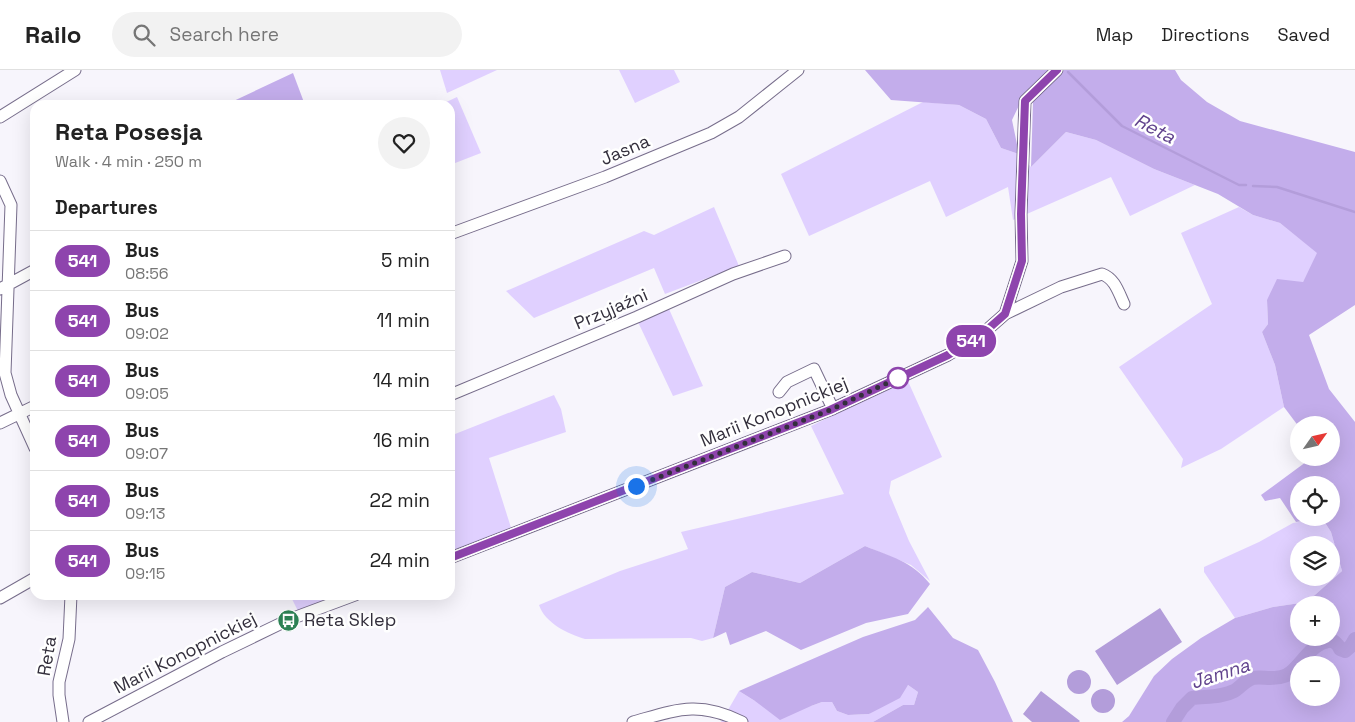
<!DOCTYPE html>
<meta charset="utf-8">
<style>
:root{--surface:#fff;--page:#f2f2f2;--text:#222;--muted:#767676;--line:#e0e0e0}
body{margin:0;font-family:"Space Grotesk",sans-serif;background:var(--page);color:var(--text);height:100vh;display:flex;flex-direction:column;font-size:19px;white-space:nowrap}
*{box-sizing:border-box;margin:0}
p{font-size:16px;color:var(--muted)}
.icon{flex:none;width:28px;height:28px;fill:none;stroke:currentColor;stroke-width:2;stroke-linecap:round;stroke-linejoin:round}
.map{position:relative;flex:1;overflow:hidden}
.details{position:absolute;left:30px;top:30px;width:425px;height:500px;display:flex;flex-direction:column;background:var(--surface);border-radius:15px;box-shadow:0 5px 20px #0002}
.details>*{flex:none}
.badge{padding:0 10px;border-radius:16px;font-size:18px;line-height:32px}
.needle{width:32px;rotate:56deg}
.fabs{position:absolute;left:1290px;top:346px;display:grid;gap:10px}
.fabs a{display:grid;place-items:center;width:50px;height:50px;border-radius:50%;background:var(--surface);box-shadow:0 5px 20px #0002;font-size:25px}
.you{position:absolute;width:25px;height:25px;margin:-12px;border:4px solid #fff;border-radius:50%;background:#1a73e8;box-shadow:0 0 0 8px #1a73e833}
.map>.badge{position:absolute;translate:-50% -50%;box-shadow:0 0 0 2px #fff}
h2{padding:0 25px;font-size:19px;line-height:45px}
.round{display:grid;place-items:center;flex:none;width:52px;height:52px;border-radius:26px;background:var(--page)}
.head{display:flex;align-items:center;justify-content:space-between;height:85px;padding:0 25px}
h1{font-size:24px;font-weight:800;line-height:38px}
ul{padding:0;list-style:none}
li{display:flex;align-items:center;gap:15px;height:60px;padding:0 25px;border-top:1px solid var(--line)}
li div{flex:1}
li b{display:block;font-size:19px}
li em{font-style:normal}
li .badge{min-width:55px;font-weight:700;text-align:center}
header{display:flex;align-items:center;gap:30px;box-sizing:border-box;height:70px;padding:0 25px;background:var(--surface);border-bottom:1px solid var(--line)}
header strong{font-size:24px}
nav{display:flex;gap:28px;margin-inline-start:auto;font-size:18px}
.search{width:350px;height:45px;background:var(--page);display:flex;align-items:center;gap:12px;box-sizing:border-box;padding:0 18px;border-radius:28px;color:var(--muted);font-size:19px}
.map>svg:first-child{display:block}
.green{fill:#e0d0ff;fill-rule:evenodd}
.forest{fill:#c3adeb;fill-rule:evenodd}
.water{fill:#b39dda}
.lines{fill:none;stroke-linecap:round;stroke-linejoin:round}
.stream{stroke:#b39dda;stroke-width:2.5}
.river{stroke:#b39dda;stroke-width:14}
.minor-casing{stroke:#776d8b;stroke-width:13}
.minor{stroke:#fff;stroke-width:11}
.line-casing{stroke:#fff;stroke-width:11}
.line{stroke:#8e44ad;stroke-width:8}
.walk{stroke:#332f3c;stroke-width:5;stroke-dasharray:0 9}
.stop-dot{fill:#fff;stroke:#8e44ad;stroke-width:2.5}
.labels{text-anchor:middle;stroke-width:5;stroke-linejoin:round;paint-order:stroke}
.street-label{font-size:18px;fill:#332f3c;stroke:#fff}
.poi-label{font-size:18px;fill:#332f3c;stroke:#fff;text-anchor:start}
.water-label{font-size:19px;font-style:italic;fill:#61438d;stroke:#fff}
</style>
<header>
<strong>Railo</strong>
<div class="search"><svg class="icon" aria-label="search" viewBox="0 0 24 24"><circle cx="10" cy="10" r="6"/><path d="M15 15l6 6"/></svg>Search here</div>
<nav><a>Map</a><a>Directions</a><a>Saved</a></nav>
</header>
<div class="map">
<svg width="1355" height="652" viewBox="0 0 1355 652">
<rect width="100%" height="100%" fill="#f7f5fc"/>
<path class="green" d="M 440,0 L 497,0 L 447,23 Z
M 619,0 L 674,0 L 680,12 L 635,33 Z
M 457,27 L 481,83 L 450,95 L 450,35 L 440,35 Z
M 923,32 L 959,35 L 986,49 L 1001,78 L 1019,84 L 1031,97 L 1066,62 L 1096,70 L 1154,99 L 1195,115 L 1130,146 L 1111,107 L 1013,150 L 1008,117 L 946,147 L 930,111 L 809,166 L 781,104 Z
M 714,137 L 739,196 L 665,224 L 654,198 L 534,248 L 506,221 L 644,161 L 654,165 Z
M 1239,137 L 1253,145 L 1280,153 L 1318,183 L 1303,212 L 1267,230 L 1268,254 L 1262,262 L 1275,295 L 1284,337 L 1221,379 L 1181,398 L 1183,389 L 1119,297 L 1212,234 L 1181,163 Z
M 669,239 L 703,316 L 673,326 L 638,252 Z
M 907,309 L 942,387 L 891,411 L 889,423 L 909,471 L 930,511 L 911,495 L 865,476 L 800,513 L 752,502 L 725,517 L 713,568 L 702,571 L 691,568 L 585,569 C 568,564 545,553 539,535 L 620,501 L 688,479 L 681,462 L 844,424 L 811,356 Z
M 554,325 L 561,339 L 566,362 L 489,388 L 513,464 L 450,488 L 450,366 Z
M 1322,448 L 1331,462 L 1342,501 L 1307,532 L 1273,537 L 1235,548 L 1204,502 L 1204,497 L 1259,472 L 1293,453 ZM 1299,475 L 1331,475 L 1331,508 L 1299,508 Z
M 290,525 L 344,525 L 298,541 Z
M 908,615 L 918,622 L 914,635 L 903,635 L 873,652 L 721,652 L 739,621 L 755,631 L 811,636 L 822,632 L 832,632 L 837,641 L 848,645 L 869,644 Z"/>
<path class="forest" d="M 865,0 L 1052,0 L 1023,27 L 1012,50 L 1019,84 L 1001,78 L 986,49 L 959,35 L 891,30 Z
M 1064,0 L 1175,0 L 1181,10 L 1207,32 L 1240,51 L 1355,82 L 1355,235 L 1309,265 L 1329,319 L 1355,352 L 1355,652 L 1122,652 L 1129,646 L 1154,606 L 1172,589 L 1201,568 L 1235,548 L 1273,537 L 1307,532 L 1342,501 L 1331,462 L 1322,448 L 1296,452 L 1280,428 L 1265,431 L 1261,425 L 1310,389 L 1331,388 L 1331,383 L 1333,382 L 1331,379 L 1331,355 L 1299,355 L 1299,357 L 1284,337 L 1275,295 L 1262,262 L 1268,254 L 1267,230 L 1277,209 L 1303,212 L 1317,183 L 1280,153 L 1253,145 L 1218,124 L 1154,99 L 1096,70 L 1066,62 L 1031,97 L 1033,32 ZM 1299,415 L 1331,415 L 1331,448 L 1299,448 ZM 1299,535 L 1331,535 L 1331,568 L 1299,568 ZM 1299,595 L 1331,595 L 1331,628 L 1299,628 Z
M 293,3 L 305,35 L 225,35 Z
M 865,476 C 891,487 912,491 930,514 L 908,544 L 866,553 L 801,580 L 766,561 L 730,575 L 726,562 L 713,568 L 725,517 L 752,502 L 800,513 Z
M 928,537 L 953,568 L 978,580 L 995,612 L 1013,652 L 873,652 L 903,635 L 914,635 L 918,622 L 908,615 L 900,628 L 869,644 L 848,645 L 837,641 L 832,632 L 822,632 L 811,636 L 780,650 L 755,631 L 739,621 L 863,567 L 915,550 Z"/>
<path class="water" d="M 1160,538 L 1182,572 L 1117,615 L 1095,581 Z
M1067 612a12 12 0 1 1 24 0a12 12 0 1 1-24 0Z
M1091 631a12 12 0 1 1 24 0a12 12 0 1 1-24 0Z
M 1041,621 L 1080,651 L 1079,652 L 1032,652 L 1023,644 Z"/>
<g class="lines">
<path class="stream" d="M 1068,2 L 1122,56 L 1239,115 L 1246,115
M 1253,116 L 1277,117 L 1355,142"/>
<path class="river" d="M 1173,652 L 1182,638 L 1192,628 C 1205,626 1221,628 1234,621 C 1240,618 1245,610 1253,608 C 1263,606 1274,611 1287,605 C 1300,598 1310,574 1328,571 C 1334,570 1338,574 1340,579 L 1345,581 L 1351,576 L 1355,569"/>
<defs>
<path id="minor" d="M 0,47 L 75,0
M 0,111 L 11,135 L 5,303 L 11,325 L 35,378
M 450,164 L 605,107 L 711,63 L 739,47 L 798,0
M 0,219 L 35,200
M 1005,244 L 1061,217 L 1102,204 C 1115,209 1118,221 1124,234
M 779,322 L 787,312 L 814,299 L 833,339
M 450,325 L 637,247 L 733,204 L 785,186
M 0,353 L 35,336
M 450,488 L 830,340 L 948,285 L 980,266 L 1005,244 L 1022,191 L 1021,144 L 1025,31 L 1057,0
M 0,528 L 35,508
M 63,652 L 59,625 L 59,612 L 69,569 L 71,525
M 89,652 L 222,582 L 288,550 L 355,525
M 633,652 C 676,640 698,630 742,652"/>
</defs>
<use href="#minor" class="minor-casing"/>
<use href="#minor" class="minor"/>
</g>
<g class="lines">
<defs>
<path id="line" d="M 450,488 L 830,340 L 948,285 L 980,266 L 1005,244 L 1022,191 L 1021,144 L 1025,31 L 1057,0"/>
</defs>
<use href="#line" class="line-casing"/>
<use href="#line" class="line"/>
<path class="walk" d="M 636,416 L 830,340 L 898,308"/>
</g>
<defs>
<symbol id="bus-disc" viewBox="-11 -11 22 22"><circle r="9.5" fill="#2d8255" stroke="#fff"/><path d="M-5-6H5V4H4V6H2V4H-2V6H-4V4H-5ZM-3.5-4V0h7V-4ZM-3.5 1.2v1.5H-2V1.2ZM2 1.2v1.5H3.5V1.2Z" fill="#fff"/></symbol>
</defs>
<g fill-rule="evenodd">
<use href="#bus-disc" x="276" y="538" width="25" height="25"/>
</g>
<circle class="stop-dot" cx="898" cy="308" r="10"/>
<g class="labels">
<g class="street-label">
<text transform="translate(625 80) rotate(-23)" y="6">Jasna</text>
<text transform="translate(611 239) rotate(-23)" y="6">Przyjaźni</text>
<text transform="translate(774 342) rotate(-22)" y="6">Marii Konopnickiej</text>
<text transform="translate(185 583) rotate(-27)" y="6">Marii Konopnickiej</text>
<text transform="translate(47 586) rotate(-80)" y="6">Reta</text>
</g>
<g class="poi-label">
<text x="304" y="556">Reta Sklep</text>
</g>
<g class="water-label">
<text transform="translate(1155 58) rotate(27)" y="7">Reta</text>
<text transform="translate(1220 603) rotate(-18)" y="7">Jamna</text>
</g>
</g>
</svg>
<div class="fabs">
<a><svg class="needle" viewBox="-14 -14 28 28"><path d="M0-13l5 13h-10z" fill="#e53935"/><path d="M0 13l5-13h-10z" fill="#767676"/></svg></a>
<a><svg class="icon" aria-label="locate" viewBox="0 0 24 24"><circle cx="12" cy="12" r="6"/><path d="M12 2v4M12 18v4M2 12h4M18 12h4"/></svg></a>
<a><svg class="icon" aria-label="layers" viewBox="0 0 24 24"><path d="M12 4l9 5-9 5-9-5zM3 14l9 5 9-5"/></svg></a>
<a>+</a>
<a>−</a>
</div>
<div class="you" style="left:636px;top:416px"></div>
<b class="badge" style="left:971px;top:271px;background:#8e44ad;color:#fff">541</b>
<section class="details">
<div class="head"><div><h1>Reta Posesja</h1><p>Walk · 4 min · 250 m</p></div><a class="round"><svg class="icon" aria-label="heart" viewBox="0 0 24 24"><path d="M12 20l-8-8c-3-5 5-10 8-4 3-6 11-1 8 4z"/></svg></a></div>
<h2>Departures</h2>
<ul>
<li><span class="badge" style="background:#8e44ad;color:#fff">541</span><div><b>Bus</b><p>08:56</p></div><em>5 min</em></li>
<li><span class="badge" style="background:#8e44ad;color:#fff">541</span><div><b>Bus</b><p>09:02</p></div><em>11 min</em></li>
<li><span class="badge" style="background:#8e44ad;color:#fff">541</span><div><b>Bus</b><p>09:05</p></div><em>14 min</em></li>
<li><span class="badge" style="background:#8e44ad;color:#fff">541</span><div><b>Bus</b><p>09:07</p></div><em>16 min</em></li>
<li><span class="badge" style="background:#8e44ad;color:#fff">541</span><div><b>Bus</b><p>09:13</p></div><em>22 min</em></li>
<li><span class="badge" style="background:#8e44ad;color:#fff">541</span><div><b>Bus</b><p>09:15</p></div><em>24 min</em></li>
</ul>
</section>
</div>
